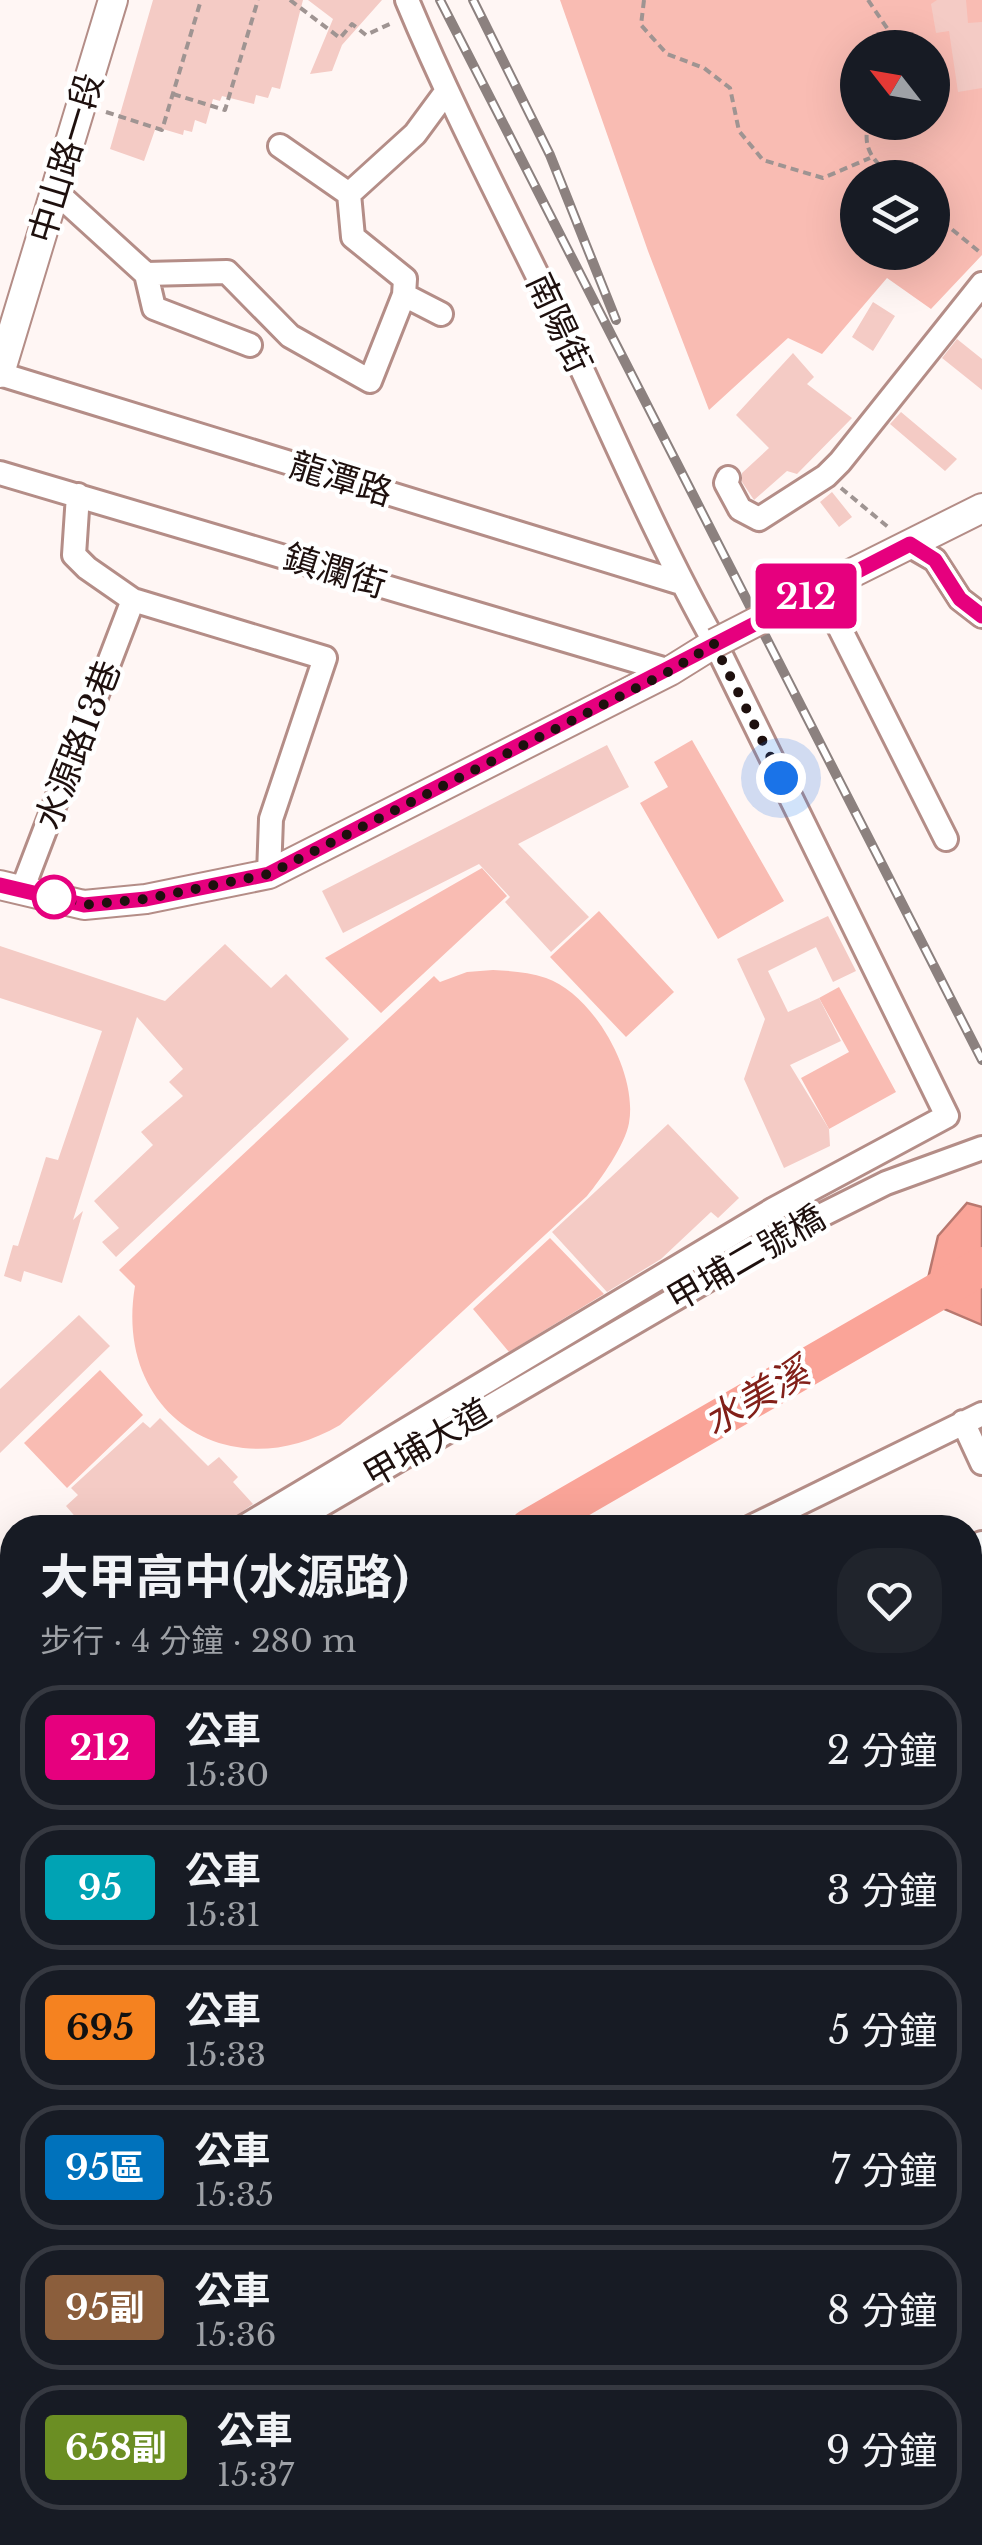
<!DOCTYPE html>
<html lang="zh-TW">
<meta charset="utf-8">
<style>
:root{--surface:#171b24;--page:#20242c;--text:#f1f3f6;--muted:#9ea1a6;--line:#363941}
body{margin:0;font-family:"Libre Baskerville","Noto Sans TC",serif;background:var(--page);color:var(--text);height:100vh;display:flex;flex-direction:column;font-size:38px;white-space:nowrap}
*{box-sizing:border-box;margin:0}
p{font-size:32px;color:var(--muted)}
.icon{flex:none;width:55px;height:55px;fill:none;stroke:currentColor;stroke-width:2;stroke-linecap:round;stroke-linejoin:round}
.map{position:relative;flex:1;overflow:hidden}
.sheet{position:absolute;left:0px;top:1515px;width:982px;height:1030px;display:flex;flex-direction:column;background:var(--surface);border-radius:40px 40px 0 0;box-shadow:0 10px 40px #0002}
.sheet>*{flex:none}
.badge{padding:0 20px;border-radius:8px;font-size:35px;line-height:65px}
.needle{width:65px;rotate:301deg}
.buttons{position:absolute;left:840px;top:30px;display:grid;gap:20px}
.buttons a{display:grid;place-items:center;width:110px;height:110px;border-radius:50%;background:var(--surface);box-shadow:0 10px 40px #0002;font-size:50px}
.you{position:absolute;width:50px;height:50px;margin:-25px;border:8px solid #fff;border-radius:50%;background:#1a73e8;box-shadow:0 0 0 15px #1a73e833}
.map>.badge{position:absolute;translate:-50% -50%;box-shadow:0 0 0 5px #fff}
.round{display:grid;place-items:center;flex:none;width:105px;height:105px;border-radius:40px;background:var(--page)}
.headline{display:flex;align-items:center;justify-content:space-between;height:170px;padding:0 40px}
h1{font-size:48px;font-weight:700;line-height:75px}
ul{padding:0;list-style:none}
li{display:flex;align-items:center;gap:30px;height:125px;margin:0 20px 15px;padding:0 20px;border:5px solid var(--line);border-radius:40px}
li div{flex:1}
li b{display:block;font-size:38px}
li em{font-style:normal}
li .badge{min-width:110px;font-weight:700;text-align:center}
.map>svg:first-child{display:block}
.green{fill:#f9bcb3;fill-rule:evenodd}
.water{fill:#faa498;stroke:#b8786f;stroke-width:2.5}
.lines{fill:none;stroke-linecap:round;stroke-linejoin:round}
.river{stroke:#faa498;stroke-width:38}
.building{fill:#f4cbc5}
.minor-casing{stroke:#b48d87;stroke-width:28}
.major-casing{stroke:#b48d87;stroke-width:32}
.path{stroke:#9f9492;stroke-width:4;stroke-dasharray:8 5;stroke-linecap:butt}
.minor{stroke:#fff;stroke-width:22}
.major{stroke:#fff;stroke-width:28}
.rail-casing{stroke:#8c817f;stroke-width:10}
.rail{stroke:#fff;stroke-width:6;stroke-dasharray:19;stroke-linecap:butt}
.major-bridge-casing{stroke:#b48d87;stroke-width:32;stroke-linecap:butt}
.major-bridge{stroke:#fff;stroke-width:28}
.line-casing{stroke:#fff;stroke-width:22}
.line{stroke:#e6007e;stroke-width:15}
.walk{stroke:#1e100e;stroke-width:10;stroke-dasharray:0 18}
.stop-dot{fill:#fff;stroke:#e6007e;stroke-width:5}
.labels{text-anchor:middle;stroke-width:9;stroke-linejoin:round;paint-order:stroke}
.street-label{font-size:35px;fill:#1e100e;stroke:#fff}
.water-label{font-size:38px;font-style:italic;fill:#822019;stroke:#fff}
</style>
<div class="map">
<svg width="982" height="2545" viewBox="0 0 982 2545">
<rect width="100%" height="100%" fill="#fff6f4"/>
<path class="green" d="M 560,0 L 982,0 L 982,255 L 931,309 L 887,278 L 822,354 L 788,338 L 709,410 L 648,251 ZM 858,48 L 932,48 L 932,122 L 858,122 ZM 858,178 L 932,178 L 932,252 L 858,252 Z
M 692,740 L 784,901 L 718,939 L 640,803 L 668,787 L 654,762 Z
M 482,868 L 507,896 L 381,1013 L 325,958 Z
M 599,911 L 674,992 L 626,1037 L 550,957 Z
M 493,970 C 511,971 529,972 546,978 C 594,995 638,1073 629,1123 C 625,1145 601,1179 587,1196 L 340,1425 C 230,1490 113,1415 135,1286 L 119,1270 L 434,976 L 440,982 L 467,972 Z
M 839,987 L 896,1092 L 829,1129 L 801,1078 L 849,1052 L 819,998 Z
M 550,1238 L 604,1294 L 509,1352 L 473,1309 Z
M 100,1370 L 143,1415 L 67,1488 L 24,1443 Z"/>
<path class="water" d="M 967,1203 L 982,1207 L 982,1325 L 923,1300 L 938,1236 Z"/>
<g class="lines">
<path class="river" d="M 529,1528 L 982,1266
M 0,1833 L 12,1826"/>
</g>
<path class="building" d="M 153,0 L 303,0 L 280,89 L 272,87 L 268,98 L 256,95 L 254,104 L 222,96 L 220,101 L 213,99 L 206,124 L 195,120 L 192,132 L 184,130 L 183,135 L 156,127 L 144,161 L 110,149 Z
M 308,0 L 382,0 L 342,45 L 332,71 L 310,74 L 333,19 Z
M 937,0 L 966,0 L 968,23 L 982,22 L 982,88 L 958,92 L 949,31 L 936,33 L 931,4 Z
M 873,302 L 895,316 L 873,351 L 852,337 Z
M 957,339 L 982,359 L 982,390 L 942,358 Z
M 793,353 L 814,377 L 807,384 L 852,418 L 797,474 L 787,471 L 754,500 L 742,482 L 742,473 L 769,448 L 736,415 Z
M 901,412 L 957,459 L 945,471 L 890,424 Z
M 832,492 L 852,517 L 839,527 L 820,502 Z
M 607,745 L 629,787 L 518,844 L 589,917 L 551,952 L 505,902 L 510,897 L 479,864 L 343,933 L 322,891 Z
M 828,916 L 856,971 L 833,982 L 816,947 L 768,971 L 788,1012 L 819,998 L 841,1041 L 790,1065 L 829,1129 L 830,1146 L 784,1168 L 744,1079 L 765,1019 L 737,959 Z
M 225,944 L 271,988 L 286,974 L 349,1039 L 116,1257 L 102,1242 L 119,1228 L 94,1201 L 153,1145 L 141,1132 L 183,1096 L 169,1082 L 183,1069 L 137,1017 L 73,1220 L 83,1211 L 62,1283 L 24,1271 L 21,1282 L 4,1276 L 13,1245 L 18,1246 L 46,1157 L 58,1160 L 102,1031 L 0,998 L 0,946 L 165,1001 Z
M 668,1124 L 739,1198 L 718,1218 L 711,1212 L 661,1259 L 607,1292 L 552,1232 Z
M 79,1315 L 110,1346 L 0,1453 L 0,1389 Z
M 160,1418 L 208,1466 L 219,1457 L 238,1477 L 233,1482 L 253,1504 L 219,1528 L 85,1528 L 66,1506 L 78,1495 L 71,1488 L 143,1422 L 150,1428 Z"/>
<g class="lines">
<defs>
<path id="minor" d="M 280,146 L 349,194 L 415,134 L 446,92
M 56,192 L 146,274 L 227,272 L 290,336 L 370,381 L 404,295 L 441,314
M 349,194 L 353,237 L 405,279 L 404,295
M 146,274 L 154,308 L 250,345
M 0,374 L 681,583
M 0,473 L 670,671
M 728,478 L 726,483 L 740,509 L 759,519 L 826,476 L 840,462 L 982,284
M 78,495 L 74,555 L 87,568 L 133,600 L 325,658 L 271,819 L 269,874
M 909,545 L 935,560 L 960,599 L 982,616
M 820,589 L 946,839
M 22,890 L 133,600
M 963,1422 L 982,1463
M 242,1528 L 774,1209 L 947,1116 L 715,643 C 652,531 603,411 547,295 C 499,197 449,101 407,0
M 282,1528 L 800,1226 L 886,1183 L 982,1148
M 749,1528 L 982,1414
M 970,1548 L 982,1543
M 0,1695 L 12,1687
M 970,1712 L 982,1706
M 0,1973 L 12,1965
M 970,1975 L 982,1963
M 970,2161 L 982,2160
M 970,2247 L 982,2251
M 0,2329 L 12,2353
M 970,2331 L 982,2335
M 0,2437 L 12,2425
M 109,2532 L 116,2545
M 384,2532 L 391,2545
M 836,2532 L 841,2545
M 534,2545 L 556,2532"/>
<path id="major" d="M 0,373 L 113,0
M 802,598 L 982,508
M 0,885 L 84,905 L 146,899 L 269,874 L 670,671 L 715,643
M 0,2519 L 12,2527
M 20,2532 L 39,2545"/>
</defs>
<use href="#minor" class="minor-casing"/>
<use href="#major" class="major-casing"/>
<path class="path" d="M 290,0 L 340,38 L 352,24 L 366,35 L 394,22
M 644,0 L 641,25 L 667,54 L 704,68 L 730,88 L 739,131 L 763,160 L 823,178 L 870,158
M 868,0 L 889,31 L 891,48
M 173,94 L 225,110 L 258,0
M 106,112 L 162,130 L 201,0
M 869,122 C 861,149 874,161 893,178
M 932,213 L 982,254
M 841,488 L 888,527"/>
<use href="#minor" class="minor"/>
<use href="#major" class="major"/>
<defs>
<path id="rail" d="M 440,0 L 982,1060
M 473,0 L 550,155 L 616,320"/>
</defs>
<use href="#rail" class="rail-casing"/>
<use href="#rail" class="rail"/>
<defs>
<path id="major-bridge" d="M 715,643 L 802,598"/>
</defs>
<use href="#major-bridge" class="major-bridge-casing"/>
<use href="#major-bridge" class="major-bridge"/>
</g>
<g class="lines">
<defs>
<path id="line" d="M 0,885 L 84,905 L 146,899 L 269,874 L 910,544 L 935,560 L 960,599 L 982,616"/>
</defs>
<use href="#line" class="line-casing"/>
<use href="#line" class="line"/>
<path class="walk" d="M 54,897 L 84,905 L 146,899 L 269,874 L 670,671 L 714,644 L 781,778"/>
</g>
<circle class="stop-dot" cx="54" cy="897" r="20"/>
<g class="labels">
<g class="street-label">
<text transform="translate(66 158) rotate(-73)" y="12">中山路一段</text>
<text transform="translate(559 323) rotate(65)" y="12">南陽街</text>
<text transform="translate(341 479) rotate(17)" y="12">龍潭路</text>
<text transform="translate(335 571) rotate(17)" y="12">鎮瀾街</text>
<text transform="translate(78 745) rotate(-69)" y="12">水源路13巷</text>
<text transform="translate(746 1258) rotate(-30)" y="12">甲埔二號橋</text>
<text transform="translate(427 1443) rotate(-30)" y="12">甲埔大道</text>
</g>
<g class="water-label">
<text transform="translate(756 1397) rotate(-30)" y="13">水美溪</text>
</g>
</g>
</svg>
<div class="buttons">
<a><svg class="needle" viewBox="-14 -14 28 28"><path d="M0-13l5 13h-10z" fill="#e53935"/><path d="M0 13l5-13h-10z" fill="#9ea1a6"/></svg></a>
<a><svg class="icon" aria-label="layers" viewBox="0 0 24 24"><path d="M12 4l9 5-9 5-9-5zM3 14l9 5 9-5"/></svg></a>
</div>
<div class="you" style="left:781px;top:778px"></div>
<b class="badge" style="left:806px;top:596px;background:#e6007e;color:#fff">212</b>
<section class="sheet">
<div class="headline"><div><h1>大甲高中(水源路)</h1><p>步行 · 4 分鐘 · 280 m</p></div><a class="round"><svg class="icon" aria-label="heart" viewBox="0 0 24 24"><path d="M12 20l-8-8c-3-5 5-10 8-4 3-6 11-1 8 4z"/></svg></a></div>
<ul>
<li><span class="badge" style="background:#e6007e;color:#fff">212</span><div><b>公車</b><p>15:30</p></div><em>2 分鐘</em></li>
<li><span class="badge" style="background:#00a3b4;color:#fff">95</span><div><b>公車</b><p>15:31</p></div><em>3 分鐘</em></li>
<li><span class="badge" style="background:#f58220;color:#111">695</span><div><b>公車</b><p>15:33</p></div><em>5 分鐘</em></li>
<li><span class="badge" style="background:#0072bc;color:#fff">95區</span><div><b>公車</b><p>15:35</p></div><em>7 分鐘</em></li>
<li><span class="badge" style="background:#8b5e3c;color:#fff">95副</span><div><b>公車</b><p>15:36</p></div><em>8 分鐘</em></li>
<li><span class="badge" style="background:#6b8e23;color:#fff">658副</span><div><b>公車</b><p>15:37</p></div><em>9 分鐘</em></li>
</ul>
</section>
</div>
